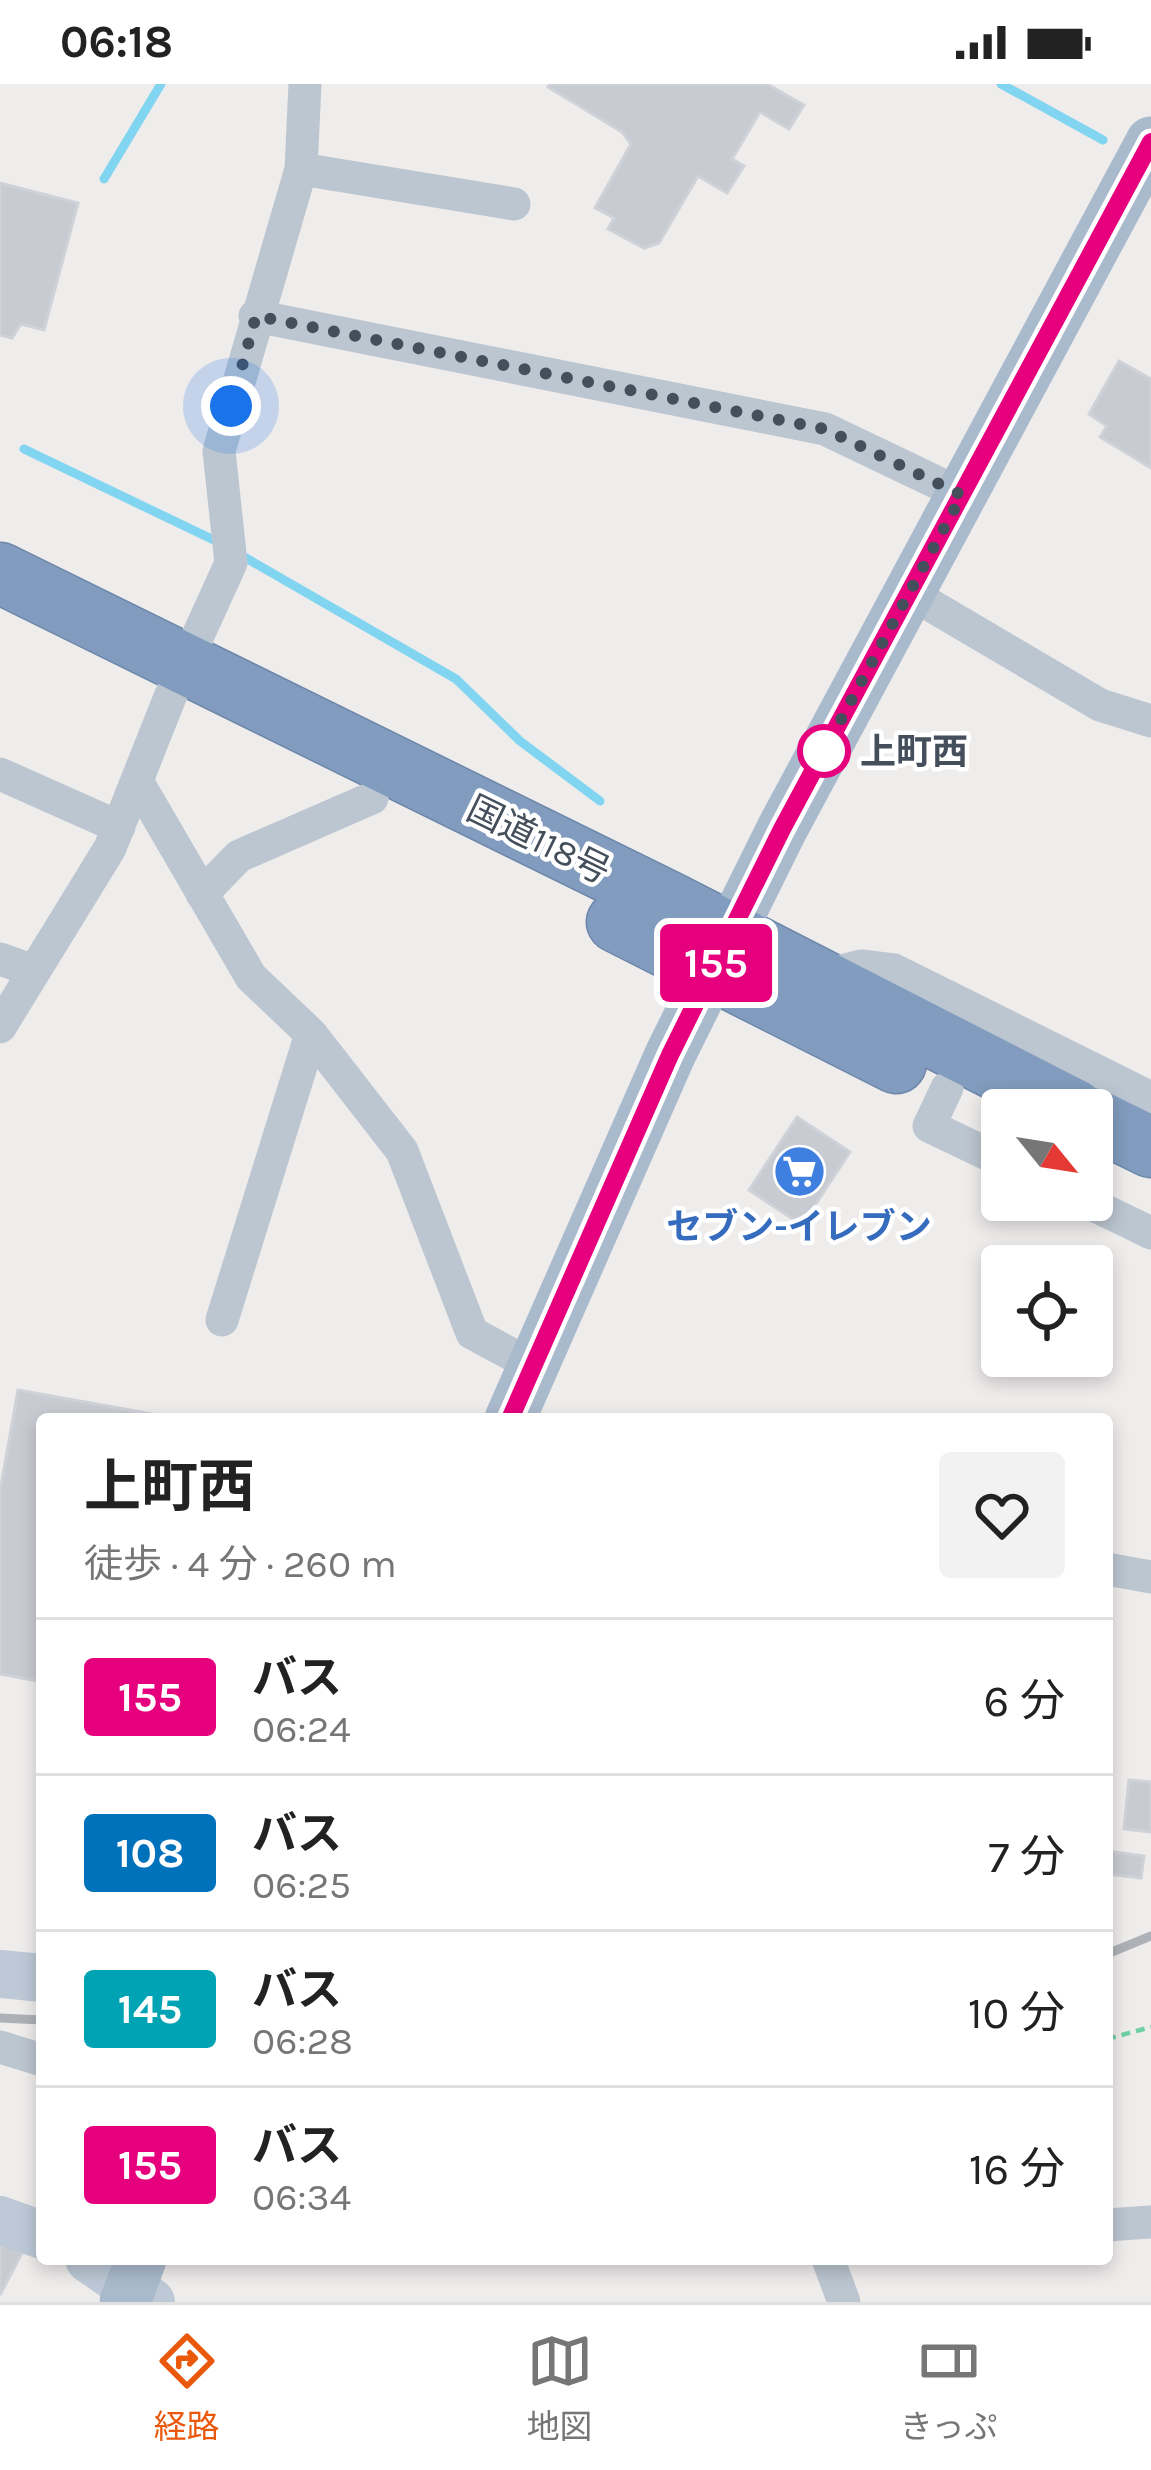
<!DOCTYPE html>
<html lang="ja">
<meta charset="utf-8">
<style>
:root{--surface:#fff;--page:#f2f2f2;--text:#222;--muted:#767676;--line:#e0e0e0;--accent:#ea580c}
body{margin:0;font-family:Karla,"Noto Sans JP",sans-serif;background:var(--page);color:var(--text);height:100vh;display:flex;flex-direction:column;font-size:45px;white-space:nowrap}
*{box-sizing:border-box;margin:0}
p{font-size:39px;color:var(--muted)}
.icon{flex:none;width:66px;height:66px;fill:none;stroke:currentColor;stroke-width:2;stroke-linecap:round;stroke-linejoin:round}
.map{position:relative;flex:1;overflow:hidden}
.drawer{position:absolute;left:36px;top:1329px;width:1077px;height:852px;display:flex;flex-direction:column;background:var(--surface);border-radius:12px;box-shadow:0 6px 18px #0003}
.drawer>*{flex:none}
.badge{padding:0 24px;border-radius:9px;font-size:42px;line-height:78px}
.needle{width:78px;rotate:120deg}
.tools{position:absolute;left:981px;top:1005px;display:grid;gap:24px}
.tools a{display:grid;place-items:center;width:132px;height:132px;border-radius:12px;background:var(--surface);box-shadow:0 6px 18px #0003;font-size:60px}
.you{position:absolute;width:60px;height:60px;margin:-30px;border:9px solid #fff;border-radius:50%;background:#1a73e8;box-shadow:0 0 0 18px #1a73e833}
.map>.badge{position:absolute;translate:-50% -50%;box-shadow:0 0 0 6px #fff}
.round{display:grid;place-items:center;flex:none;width:126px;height:126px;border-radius:12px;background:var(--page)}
.head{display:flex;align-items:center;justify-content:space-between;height:204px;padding:0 48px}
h1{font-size:57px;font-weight:700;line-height:90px}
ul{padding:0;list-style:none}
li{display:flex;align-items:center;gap:36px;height:156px;padding:0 48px;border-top:3px solid var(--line)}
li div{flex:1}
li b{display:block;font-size:45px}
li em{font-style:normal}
li .badge{min-width:132px;font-weight:700;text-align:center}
.status{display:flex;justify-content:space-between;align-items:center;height:84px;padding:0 60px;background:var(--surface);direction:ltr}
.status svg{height:33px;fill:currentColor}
.menu{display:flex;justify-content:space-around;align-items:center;height:168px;border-top:3px solid var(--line);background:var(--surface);font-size:33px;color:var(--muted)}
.menu a{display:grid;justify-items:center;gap:6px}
.menu .current{color:var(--accent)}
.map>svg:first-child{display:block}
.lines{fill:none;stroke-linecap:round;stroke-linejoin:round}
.stream{stroke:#82d5f0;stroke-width:9}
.building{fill:#c9cbd2;stroke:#d0d2d9;stroke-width:3}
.highway-casing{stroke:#6c87aa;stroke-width:63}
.path{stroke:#6ed0a3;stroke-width:4.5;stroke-dasharray:9 6;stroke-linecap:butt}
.street{stroke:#bcc6d0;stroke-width:33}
.secondary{stroke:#bdc9d7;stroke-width:48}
.primary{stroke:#aabacd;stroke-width:51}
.highway{stroke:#819cbe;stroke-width:60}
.rail{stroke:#aeb1b7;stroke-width:9}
.line-casing{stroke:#fff;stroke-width:27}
.line{stroke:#e6007e;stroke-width:18}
.walk{stroke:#444f5b;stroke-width:12;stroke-dasharray:0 21.6}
.stop-dot{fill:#fff;stroke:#e6007e;stroke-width:6}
.labels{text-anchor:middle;stroke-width:9;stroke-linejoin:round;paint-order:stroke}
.stop-label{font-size:36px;font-weight:bold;fill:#444f5b;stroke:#fff;text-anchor:start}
.street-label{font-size:36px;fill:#444f5b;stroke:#fff}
.shop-label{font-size:36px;font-weight:bold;fill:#366cbe;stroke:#fff}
</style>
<div class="status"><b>06:18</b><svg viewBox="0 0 49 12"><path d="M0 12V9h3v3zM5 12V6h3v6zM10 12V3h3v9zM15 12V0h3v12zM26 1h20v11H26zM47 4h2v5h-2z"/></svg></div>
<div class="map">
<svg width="1151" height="2218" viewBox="0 0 1151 2218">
<rect width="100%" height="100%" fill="#efecec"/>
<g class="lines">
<path class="stream" d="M 1001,0 L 1103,56
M 104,95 L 161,0
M 24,365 L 220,459
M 239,470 L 456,595 L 520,657 L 600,717"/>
</g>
<path class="building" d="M 550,0 L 767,0 L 804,21 L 789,45 L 760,28 L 732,75 L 744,82 L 727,109 L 698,92 L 659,159 L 644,164 L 608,145 L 614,134 L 595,124 L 631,60 L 622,48 L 548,3 Z
M 0,99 L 78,119 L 44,246 L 21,240 L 12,254 L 0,251 Z
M 1119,277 L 1151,295 L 1151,384 L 1100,353 L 1107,342 L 1089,330 Z
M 797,1033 L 850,1068 L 802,1141 L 749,1106 Z
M 18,1306 L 180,1335 L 42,1335 L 42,1598 L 0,1590 L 0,1407 Z
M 1129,1696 L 1151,1698 L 1151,1748 L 1124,1745 Z
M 1108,1767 L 1144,1772 L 1141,1794 L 1107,1790 Z
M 0,2156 L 22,2169 L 0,2211 Z"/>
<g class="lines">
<defs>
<path id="highway" d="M 0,489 L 671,819 L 1075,1026
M 617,838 L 896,979
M 1092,1034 L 1151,1063"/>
</defs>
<use href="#highway" class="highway-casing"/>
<path class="path" d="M 1107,1955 L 1151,1943"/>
<path class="street" d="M 301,85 L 514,120
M 255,232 L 825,345 L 963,411
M 910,509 L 1100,621 L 1151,637
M 0,690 L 119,743
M 137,697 L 251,893 L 311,950 L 402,1067 L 472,1249 L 533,1282
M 202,810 L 239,772 L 372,714
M 0,875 L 34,887
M 820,893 L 861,882 L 894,886 L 1151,1014
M 0,943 L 110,764 L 170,613 L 231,479 L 219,367 L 301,85 L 305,0
M 947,1004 L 929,1042 L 1002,1077
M 1083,1116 L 1151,1149
M 222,1236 L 311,950
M 1107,1485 L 1151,1493
M 0,1963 L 42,1976
M 1107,2141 L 1151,2138
M 828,2175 L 844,2218"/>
<path class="secondary" d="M 0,1890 L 42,1894
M 0,2136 L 42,2151
M 89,2175 L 151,2218"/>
<path class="primary" d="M 510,1335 L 670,971 L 782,745 L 1151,58
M 125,2218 L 141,2175"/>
<use href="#highway" class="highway"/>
<path class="rail" d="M 1107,1870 L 1151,1852
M 0,1934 L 42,1936"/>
</g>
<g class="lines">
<defs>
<path id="line" d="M 510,1335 L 670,971 L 782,745 L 1151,58"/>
</defs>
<use href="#line" class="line-casing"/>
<use href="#line" class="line"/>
<path class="walk" d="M 231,322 L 256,232 L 825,345 L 962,411 L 824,667"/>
</g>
<defs>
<symbol id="supermarket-disc" viewBox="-11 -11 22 22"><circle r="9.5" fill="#3f7fe0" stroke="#fff"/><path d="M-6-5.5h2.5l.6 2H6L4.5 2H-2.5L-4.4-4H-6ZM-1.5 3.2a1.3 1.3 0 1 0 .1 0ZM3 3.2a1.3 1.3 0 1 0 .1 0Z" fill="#fff"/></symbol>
</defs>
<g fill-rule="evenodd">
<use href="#supermarket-disc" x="770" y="1058" width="59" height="59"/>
</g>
<circle class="stop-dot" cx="824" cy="667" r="24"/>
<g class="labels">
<g class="stop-label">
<text x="860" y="680">上町西</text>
</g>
<g class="street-label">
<text transform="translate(539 755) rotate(26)" y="13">国道118号</text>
</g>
<g class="shop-label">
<text x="799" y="1155">セブン-イレブン</text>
</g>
</g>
</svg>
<div class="tools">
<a><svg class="needle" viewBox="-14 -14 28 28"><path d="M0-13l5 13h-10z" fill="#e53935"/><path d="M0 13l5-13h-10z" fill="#767676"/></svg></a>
<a><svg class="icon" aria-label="locate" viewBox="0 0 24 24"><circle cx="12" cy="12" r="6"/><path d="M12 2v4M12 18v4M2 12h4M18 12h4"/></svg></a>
</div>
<div class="you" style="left:231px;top:322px"></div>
<b class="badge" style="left:716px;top:879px;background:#e6007e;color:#fff">155</b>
<section class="drawer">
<div class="head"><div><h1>上町西</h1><p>徒歩 · 4 分 · 260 m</p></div><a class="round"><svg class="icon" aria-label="heart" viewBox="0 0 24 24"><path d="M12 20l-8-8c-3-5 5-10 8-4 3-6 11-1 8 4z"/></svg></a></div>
<ul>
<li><span class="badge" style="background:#e6007e;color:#fff">155</span><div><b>バス</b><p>06:24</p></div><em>6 分</em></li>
<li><span class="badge" style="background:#0072bc;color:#fff">108</span><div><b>バス</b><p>06:25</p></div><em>7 分</em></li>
<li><span class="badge" style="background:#00a3b4;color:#fff">145</span><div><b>バス</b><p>06:28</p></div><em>10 分</em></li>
<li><span class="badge" style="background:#e6007e;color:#fff">155</span><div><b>バス</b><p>06:34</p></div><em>16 分</em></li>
</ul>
</section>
</div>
<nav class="menu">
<a class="current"><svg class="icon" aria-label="directions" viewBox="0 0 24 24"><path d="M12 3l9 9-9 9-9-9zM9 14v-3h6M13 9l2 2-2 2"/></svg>経路</a>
<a><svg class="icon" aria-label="map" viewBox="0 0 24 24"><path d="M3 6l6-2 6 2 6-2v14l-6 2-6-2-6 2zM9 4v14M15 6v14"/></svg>地図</a>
<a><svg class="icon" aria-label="tickets" viewBox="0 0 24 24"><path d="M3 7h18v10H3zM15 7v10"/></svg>きっぷ</a>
</nav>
